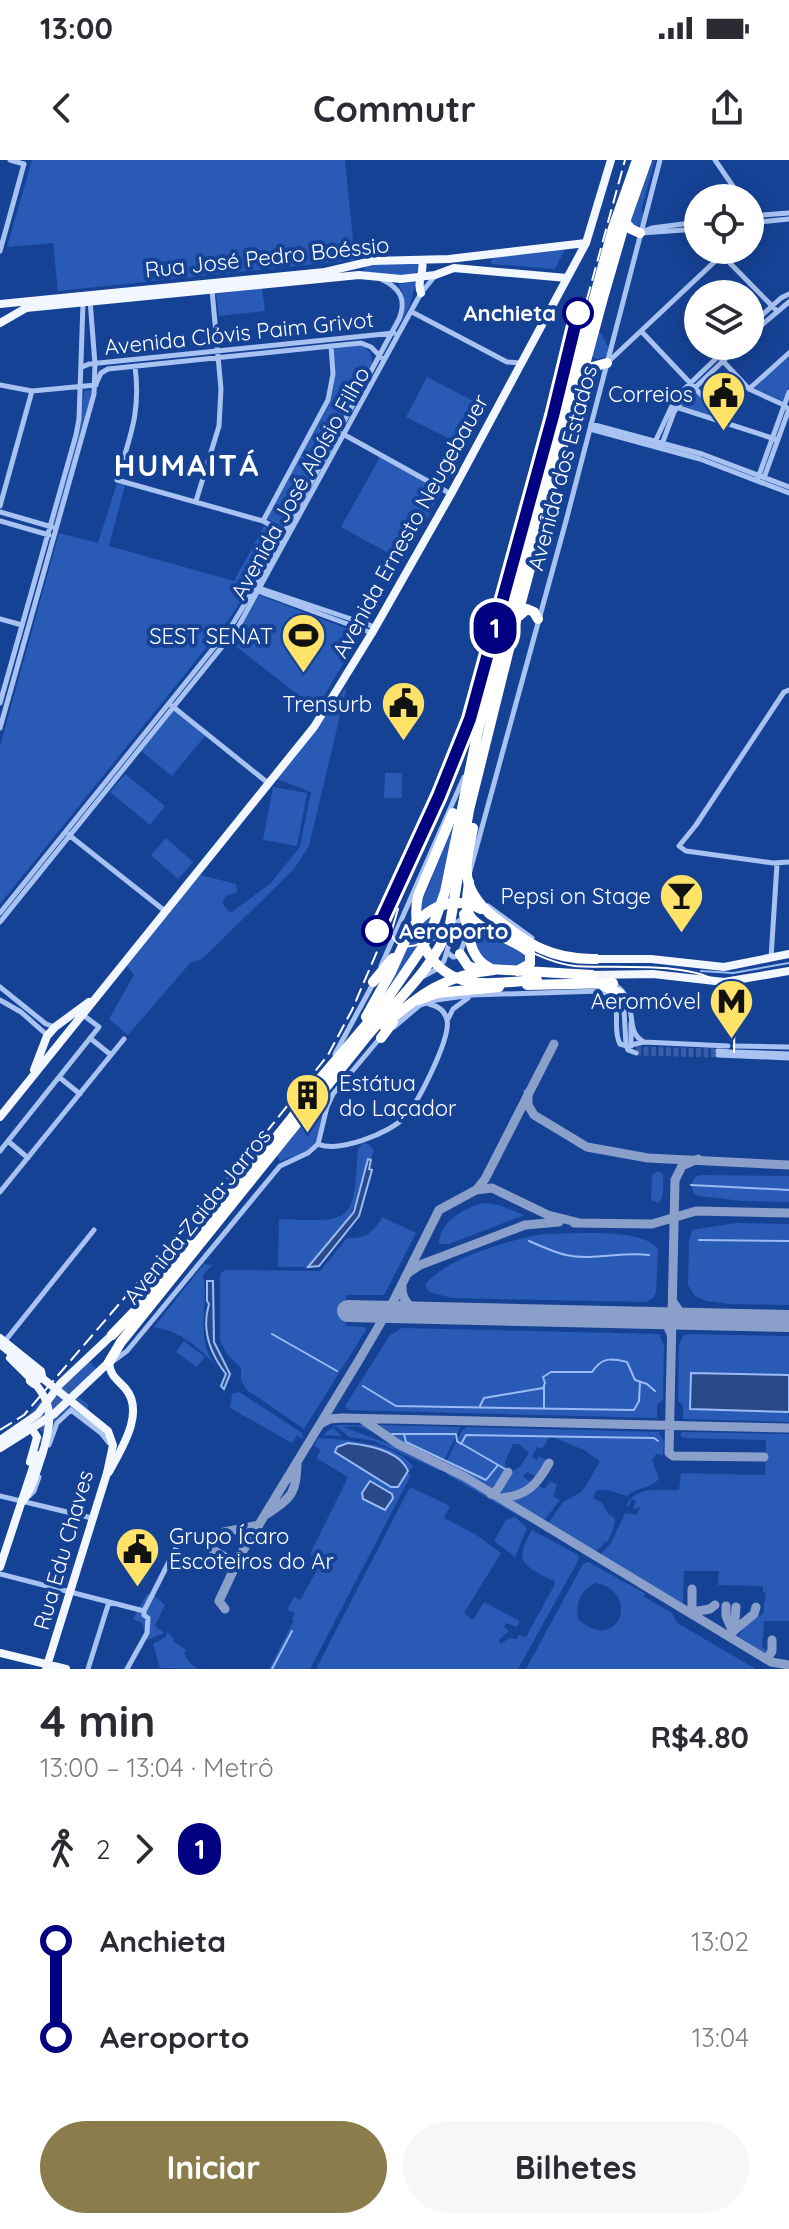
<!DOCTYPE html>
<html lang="pt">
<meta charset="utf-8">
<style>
:root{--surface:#fff;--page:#f7f7f7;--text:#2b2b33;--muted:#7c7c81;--accent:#8a7d4b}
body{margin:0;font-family:Quicksand,sans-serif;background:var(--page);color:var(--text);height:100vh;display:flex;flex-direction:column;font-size:30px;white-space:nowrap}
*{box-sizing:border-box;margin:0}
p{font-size:26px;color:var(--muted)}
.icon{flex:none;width:44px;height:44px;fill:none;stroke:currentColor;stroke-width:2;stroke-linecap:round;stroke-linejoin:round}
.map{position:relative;height:1509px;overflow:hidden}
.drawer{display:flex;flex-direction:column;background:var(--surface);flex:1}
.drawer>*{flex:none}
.badge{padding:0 16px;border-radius:26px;font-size:28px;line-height:52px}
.fabs{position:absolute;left:684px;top:24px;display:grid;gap:16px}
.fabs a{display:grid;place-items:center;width:80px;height:80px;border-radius:50%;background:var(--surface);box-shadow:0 4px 20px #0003;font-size:40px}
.map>.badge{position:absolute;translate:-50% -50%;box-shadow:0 0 0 4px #fff}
.legs{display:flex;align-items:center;gap:12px;height:88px;padding:0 40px;font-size:26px}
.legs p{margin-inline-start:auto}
.headline{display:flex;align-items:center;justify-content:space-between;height:136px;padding:0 40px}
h1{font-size:44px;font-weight:700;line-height:60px}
.button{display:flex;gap:16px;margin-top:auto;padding:16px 40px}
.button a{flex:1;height:92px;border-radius:48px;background:var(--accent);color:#fff;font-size:32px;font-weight:700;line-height:92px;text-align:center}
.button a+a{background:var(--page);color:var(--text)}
ul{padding:0 40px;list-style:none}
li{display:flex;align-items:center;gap:28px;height:96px;font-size:30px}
li i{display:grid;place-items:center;width:12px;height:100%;margin:0 10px;background:currentColor}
li i::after{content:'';width:20px;height:20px;margin:-10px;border:6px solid;border-radius:50%;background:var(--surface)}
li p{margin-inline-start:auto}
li:first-child i{background:linear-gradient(#0000 50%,currentColor 0)}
li:last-child i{background:linear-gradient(currentColor 50%,#0000 0)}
.status{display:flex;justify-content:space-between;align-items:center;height:56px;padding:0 40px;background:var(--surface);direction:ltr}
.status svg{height:22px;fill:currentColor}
header{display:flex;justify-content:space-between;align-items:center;height:104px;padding:0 40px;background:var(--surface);font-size:36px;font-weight:700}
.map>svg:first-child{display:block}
.green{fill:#295ab5;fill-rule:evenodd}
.water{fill:#294988;stroke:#9abbf4;stroke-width:2}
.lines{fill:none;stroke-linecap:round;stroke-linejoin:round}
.stream{stroke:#9abbf4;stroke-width:2}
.taxiway{stroke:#8aa0ca;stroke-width:9}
.runway{stroke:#8aa0ca;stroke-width:22}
.minor-tunnel{stroke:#395ea6;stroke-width:5;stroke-dasharray:5 2.5;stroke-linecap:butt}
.major-tunnel{stroke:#395ea6;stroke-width:8;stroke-dasharray:8 4;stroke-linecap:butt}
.minor{stroke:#a8c2f1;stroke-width:5}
.major{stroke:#f2f6ff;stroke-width:8}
.highway{stroke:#fff;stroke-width:10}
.tram{stroke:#fff;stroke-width:2}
.rail{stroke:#fff;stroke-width:2;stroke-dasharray:14 6;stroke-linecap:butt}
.minor-bridge{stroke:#a8c2f1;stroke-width:5}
.major-bridge{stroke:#f2f6ff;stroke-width:8}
.highway-bridge{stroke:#fff;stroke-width:10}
.line-1-casing{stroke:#fff;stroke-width:18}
.line-1{stroke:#000080;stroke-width:12}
.stop-1-dot{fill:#fff;stroke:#000080;stroke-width:4}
.labels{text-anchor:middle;stroke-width:8;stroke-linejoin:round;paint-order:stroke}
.street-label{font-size:22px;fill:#fff;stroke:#164296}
.stop-label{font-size:22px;font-weight:bold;fill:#fff;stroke:#164296;text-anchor:end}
.poi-label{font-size:22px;fill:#fff;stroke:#164296;text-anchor:end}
.district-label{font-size:30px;font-weight:bold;letter-spacing:2px;fill:#fff;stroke:#164296}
</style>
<div class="status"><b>13:00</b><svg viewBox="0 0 49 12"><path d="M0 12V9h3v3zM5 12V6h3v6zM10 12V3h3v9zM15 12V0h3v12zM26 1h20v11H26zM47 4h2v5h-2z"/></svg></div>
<header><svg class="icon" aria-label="back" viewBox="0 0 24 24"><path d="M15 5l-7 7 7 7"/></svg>Commutr<svg class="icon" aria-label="share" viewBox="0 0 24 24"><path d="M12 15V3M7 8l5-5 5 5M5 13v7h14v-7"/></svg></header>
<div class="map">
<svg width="789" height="1509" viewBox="0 0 789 1509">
<rect width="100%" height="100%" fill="#164296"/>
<path class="green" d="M 32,0 L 345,0 L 355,100 L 58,131 L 53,83 L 7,87 Z
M 653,0 L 655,0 L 641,51 L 644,53 L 641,64 L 634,69 L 630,62 Z
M 565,89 L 555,109 L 491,104 L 492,97 Z
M 419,103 L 420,110 C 405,119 383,114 365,113 L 364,109 L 365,106 L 372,104 Z
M 416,122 L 410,145 L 397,170 C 405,151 409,141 398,124 Z
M 262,128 L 265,151 L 219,156 L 216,134 Z
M 597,172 L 601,173 L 609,189 L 606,197 L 597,199 L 591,196 Z
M 360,185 C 370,190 372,194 372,205 L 283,368 L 267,359 L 331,241 L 335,213 L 333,188 Z
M 789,197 L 789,226 L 783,241 L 754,228 Z
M 427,217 L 485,247 L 464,286 L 406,257 Z
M 93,230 L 55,365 L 53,365 L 79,274 L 84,231 Z
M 694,230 L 715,253 L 713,256 L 679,245 Z
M 380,297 L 442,332 L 403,401 L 341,367 Z
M 117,323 L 125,325 L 109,386 L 234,421 L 264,366 L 278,374 L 251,426 L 227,462 L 0,744 L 0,586 L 59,373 L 98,383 Z
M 259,435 L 361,474 L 316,549 L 229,481 Z
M 347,526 L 309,686 L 293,710 L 202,799 L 190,803 L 128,875 L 109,859 L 134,815 L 127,806 L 200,715 L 236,724 L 237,732 L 226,736 L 222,743 L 230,753 L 270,724 L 300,687 L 311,632 L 277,619 Z
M 173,550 L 205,576 L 172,616 L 141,591 Z
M 385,613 L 402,613 L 402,638 L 384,638 Z
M 125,614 L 165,646 L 150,665 L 110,632 Z
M 273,627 L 307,633 L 297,686 L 263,680 Z
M 455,654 C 450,680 447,708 440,734 C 427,781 397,820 368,858 L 392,814 L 418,745 C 431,728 434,710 440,690 C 444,678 450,666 455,654 Z
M 166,678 L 193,702 L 178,719 L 151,695 Z
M 465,749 L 474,764 L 526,792 L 526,805 L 499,809 L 478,799 Z
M 325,937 L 329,939 L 324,948 L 316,985 L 305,993 L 280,1001 L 277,996 Z
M 363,983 L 368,984 L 374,990 L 371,1000 L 368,1000 C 359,1049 348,1060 317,1097 L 311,1101 L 312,1103 L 308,1107 L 278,1107 L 279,1059 C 354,1062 353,1064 358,989 Z
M 658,1011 L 663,1014 C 663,1023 665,1037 658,1043 L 651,1040 L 652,1015 Z
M 700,1015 L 789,1016 L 789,1042 L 742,1041 L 700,1036 L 694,1034 L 691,1025 L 695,1017 Z
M 483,1043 L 499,1045 L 524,1055 L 449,1084 L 439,1084 C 439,1062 464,1048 483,1043 Z
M 382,1057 L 416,1073 L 384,1135 L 346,1135 L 346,1166 L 364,1167 L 366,1170 L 304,1269 L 247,1230 L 241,1220 L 241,1208 L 226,1193 L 220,1180 L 220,1114 L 225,1110 L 320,1111 L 347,1078 C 366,1079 374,1072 382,1057 Z
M 736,1063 L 789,1064 L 789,1145 L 729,1144 L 706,1141 L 695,1136 L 688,1125 L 689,1081 L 692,1070 Z
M 544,1074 C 569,1074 644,1067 658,1089 L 656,1132 L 653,1138 L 646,1142 L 452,1138 L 429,1132 L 425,1125 C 445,1098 512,1079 544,1074 Z
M 204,1104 L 212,1105 L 203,1115 C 208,1138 200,1165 206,1187 C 208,1195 214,1203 219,1209 C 201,1189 181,1171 154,1167 Z
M 402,1168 L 659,1174 L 664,1185 L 663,1240 L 657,1245 L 657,1258 L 348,1250 L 345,1246 L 390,1175 Z
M 688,1174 L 789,1176 L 789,1262 L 683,1259 L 683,1245 L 678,1241 L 679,1185 L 683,1176 Z
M 184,1181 L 205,1197 L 197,1207 L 176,1192 Z
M 84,1196 L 102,1215 L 78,1237 L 88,1244 L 89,1252 L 70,1249 L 61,1254 L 52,1269 L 40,1267 L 29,1255 L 56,1223 Z
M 239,1232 L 302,1273 L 303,1279 L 297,1275 L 292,1283 L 230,1248 L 232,1234 Z
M 336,1265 L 367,1265 L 382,1276 L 357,1266 L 343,1267 L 408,1291 L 445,1309 L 440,1311 L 374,1281 L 349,1277 L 336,1266 L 333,1268 L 342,1276 L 323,1275 Z
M 375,1265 L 460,1267 L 460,1268 L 445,1298 L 441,1301 L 404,1285 Z
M 467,1267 L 659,1272 L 664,1283 L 663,1295 L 656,1294 L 652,1300 L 659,1319 C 650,1329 637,1327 627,1336 L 608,1330 L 597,1330 L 593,1338 L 602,1343 L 608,1354 L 615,1358 C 615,1366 611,1377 606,1383 L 602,1381 L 604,1385 L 595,1391 L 548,1365 L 549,1362 L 563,1342 L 580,1333 L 586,1326 L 600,1301 L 584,1290 L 550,1276 L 542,1289 L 537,1287 L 532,1297 L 537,1300 L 539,1296 L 547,1301 L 538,1318 L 527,1312 L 523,1317 L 534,1324 L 522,1332 L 504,1336 L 501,1331 L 511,1312 L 520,1307 L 529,1293 L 519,1284 L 513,1284 L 505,1302 L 506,1310 L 497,1328 L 489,1330 L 446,1303 L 462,1270 Z
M 682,1272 L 789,1274 L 789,1461 L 764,1461 L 762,1487 L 768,1491 L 766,1495 L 738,1476 L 750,1461 L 763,1454 L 766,1432 L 763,1432 L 763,1426 L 718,1425 L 719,1411 L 684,1411 L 683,1444 L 600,1395 L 611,1383 L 625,1353 L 637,1355 L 640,1347 L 633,1349 L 636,1340 L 632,1339 L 628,1347 L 626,1346 C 636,1325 658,1331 679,1330 L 681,1313 L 765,1315 L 766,1280 L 685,1278 L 680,1276 Z
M 318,1278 C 346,1280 394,1282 413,1306 L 408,1313 L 411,1315 L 310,1509 L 269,1509 L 294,1460 L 292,1459 L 295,1453 L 287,1450 L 294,1437 L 300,1440 L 320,1405 L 310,1394 L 348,1317 L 316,1298 L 321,1290 L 314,1286 Z
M 447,1312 L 458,1316 L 522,1354 L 524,1359 L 446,1314 Z
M 550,1321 L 557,1325 L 553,1336 L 560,1340 L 545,1359 L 538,1359 L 511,1343 L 512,1339 L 529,1334 L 539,1326 L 545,1329 Z
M 410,1327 L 450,1346 L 444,1358 L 475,1374 L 501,1393 L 464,1453 L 473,1460 L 484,1442 L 520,1461 L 517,1467 L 506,1463 L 504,1467 L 509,1471 L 499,1480 L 500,1484 L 510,1478 L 517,1479 L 519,1475 L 526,1477 L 555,1424 L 553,1419 L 551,1420 C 522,1404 514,1402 532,1370 L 578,1395 L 579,1399 L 518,1509 L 316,1509 Z
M 515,1357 L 527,1368 L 515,1397 L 494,1381 L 506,1360 Z
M 588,1402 L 646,1434 L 643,1436 L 672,1453 L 677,1463 L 756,1509 L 526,1509 L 583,1404 ZM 596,1423 C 642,1432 618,1496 578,1459 C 576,1443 580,1429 596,1423 Z
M 147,1434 L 153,1435 L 165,1445 L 155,1466 L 164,1473 L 147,1480 L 142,1463 L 133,1459 Z
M 167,1472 L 174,1478 L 173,1481 L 186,1490 L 184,1494 L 190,1503 L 198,1509 L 160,1508 L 153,1484 L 166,1477 Z"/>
<path class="water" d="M 368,999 L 371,1000 L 369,1009 L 372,1010 L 359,1056 L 319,1106 L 308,1107 L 354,1052 Z
M 207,1121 L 213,1121 L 214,1182 L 230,1214 L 224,1229 L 221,1226 L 226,1214 C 210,1193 201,1170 209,1144 L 207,1141 Z
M 691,1213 L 789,1215 L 789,1252 L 690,1249 Z
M 348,1283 C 367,1285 400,1291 408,1311 L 398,1327 L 391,1327 L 335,1292 L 337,1287 Z
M 370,1321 L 392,1334 L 393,1338 L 385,1350 L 363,1339 L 362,1333 Z"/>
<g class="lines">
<path class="stream" d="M 701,811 L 733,813 L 789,803
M 691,1025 L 789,1030
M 699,1080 L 789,1081
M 529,1081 C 541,1086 553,1092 566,1095 C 593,1101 622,1091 649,1095
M 272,1174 L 337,1211
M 363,1226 L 396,1246 L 634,1250 L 639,1241 L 640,1222
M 480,1246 L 484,1238 L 543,1228 L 545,1223 L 543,1217 L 551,1212 L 592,1212 C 602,1197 610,1198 627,1202 L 635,1220 L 647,1224 L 655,1231
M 544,1248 L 544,1226
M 392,1274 L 456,1274 L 457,1281 L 461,1284 L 466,1275 L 654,1278 L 658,1281
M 404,1274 L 406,1282 L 486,1320 L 498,1305
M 462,1284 L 505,1309
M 272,1509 L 292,1471"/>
<path class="taxiway" d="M 528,933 L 528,945 L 534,955 L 587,987 L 648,998 L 789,1005
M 698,999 L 682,1006 L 675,1020 L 669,1293 L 673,1296 L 764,1297
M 477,1029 L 485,1019 L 554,884
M 574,1063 L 652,1064 L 696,1051 L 789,1053
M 408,1113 L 420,1105 L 525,1065 L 559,1062
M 402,1125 C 401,1141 410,1148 424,1153
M 673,1142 L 683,1156 L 695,1159
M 655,1158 L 667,1165 L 671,1174
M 362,1259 L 398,1284 L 465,1317 L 771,1502 L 789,1505
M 322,1263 L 330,1259 L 342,1258 L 789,1268
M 491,1334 L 497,1330 L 508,1312
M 500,1338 C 527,1336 537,1325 549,1303
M 267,1354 C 292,1337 296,1334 297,1303
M 224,1372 L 259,1365
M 210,1388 L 237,1404
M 692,1429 L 692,1452 L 710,1449 L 715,1445
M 726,1446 L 726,1456 L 732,1470 L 729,1475
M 225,1449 L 219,1441 L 241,1394 L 359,1200 L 394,1140 L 439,1050 L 476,1030 L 492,1028 L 548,1055 L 580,1063
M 734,1471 L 736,1447
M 731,1473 L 754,1454 L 756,1447
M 767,1499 L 772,1491 L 772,1480"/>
<path class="runway" d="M 348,1151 L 789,1161"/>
<path class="minor-tunnel" d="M 636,889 L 718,891
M 636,893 L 718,895"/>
<path class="major-tunnel" d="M 53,1257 L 59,1237 L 72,1220
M 37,1295 L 45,1268"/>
<path class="minor" d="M 715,0 L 741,38
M 750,56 L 789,53
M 750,63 L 789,59
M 641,72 L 652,68 L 698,62
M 641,73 L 698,69
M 0,91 L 24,4 L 10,0
M 722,95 L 776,150
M 412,152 L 507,202 L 520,203
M 750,166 L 781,138 L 789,134
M 642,172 L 727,262
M 750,175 L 789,142
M 721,199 L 749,229 L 784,245 L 789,250
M 607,203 L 727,90
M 135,206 C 141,253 130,276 117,320 L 263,361 L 285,373
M 82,207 L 89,204 L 394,173
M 96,224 L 101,213 L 108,209 L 361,183 L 371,187 L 383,199
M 0,225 L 32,231 L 96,225
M 749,229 L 789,193
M 676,247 L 778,280
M 591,264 L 702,294 L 789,327
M 590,269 L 700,299 L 789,333
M 343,274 L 451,334
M 655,282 L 676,237 L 729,186
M 662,284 L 674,252 L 682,240 L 739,186
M 758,318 L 789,232
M 764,318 L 789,249
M 196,341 L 219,266 L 221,229 L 212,130
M 0,346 L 32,231
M 0,352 L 52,367
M 0,361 L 49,375
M 263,361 L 328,240 L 333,214 L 331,186
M 259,428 L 375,467
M 258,431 L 372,473
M 0,459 L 22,465
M 789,530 L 784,532 L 696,665 L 679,686 L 686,691 L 773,703 L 789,702
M 0,543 L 76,275 L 79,259 L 83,143
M 172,546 L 268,623
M 0,568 L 94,234 L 95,204 L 90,140
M 69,675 L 165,751
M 470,711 L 566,361 L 660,0
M 488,746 L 532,778
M 0,753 L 232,465 L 255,427 L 399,159 C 407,139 400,128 381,119
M 0,762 L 238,467 L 421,133 L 435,116
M 448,793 L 453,797 L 459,796 L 466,777
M 771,798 L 777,704
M 381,806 L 464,617
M 422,817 L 435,810 L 444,801 L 455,764 L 460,760 L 465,762
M 612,823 C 643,841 621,870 644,882 L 728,886
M 0,827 L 46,864 L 55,867
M 0,840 L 21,852 L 47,875
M 448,859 L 453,849 L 468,838
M 631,863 L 631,886
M 394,867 L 420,845 L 436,840 L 472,835 L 601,831 C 627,841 610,865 620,884 L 627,886 L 644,882
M 90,878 L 111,895
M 735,886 L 789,887
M 718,891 L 731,892
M 735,892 L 789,894
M 335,894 L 374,822
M 718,895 L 789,898
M 59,917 L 80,934
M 8,981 L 28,998
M 318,984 C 339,993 390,973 405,957 C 418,943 451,878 447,860 C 445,851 438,846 429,844
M 0,991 L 99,867 L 83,855
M 0,1032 L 124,879
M 5,1181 L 94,1070
M 112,1202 L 127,1191 L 280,1006 L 308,993 L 318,984 L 327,947 L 333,934 L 380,878
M 71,1250 L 101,1273 L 109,1283
M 49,1285 L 57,1263 L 71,1250
M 0,1336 L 92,1358
M 29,1336 L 34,1331 L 39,1317
M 0,1414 L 144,1451
M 88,1509 L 109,1442
M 127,1509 L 147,1473 L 148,1458 L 144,1455 L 144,1451 L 177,1386"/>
<path class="major" d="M 421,133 C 416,122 425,112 422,101
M 0,144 L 325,112 L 372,101 L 449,99 L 586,83
M 0,163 L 26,148 L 359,115 L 401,119 L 435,115 L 454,108 L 567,118
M 596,799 L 651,799 L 724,807 L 789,794
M 592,815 L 653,814 L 724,822 L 789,811
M 34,910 L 47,876 L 55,867 L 89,842
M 0,957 L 314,567 L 372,473 L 451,334 L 586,83 L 611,0
M 0,1178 L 41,1211 L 42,1216 L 34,1224 L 30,1221
M 0,1280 L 38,1254 L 60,1224 L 112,1175
M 0,1288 L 54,1254 L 109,1202
M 30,1302 L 37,1277 L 32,1269
M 109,1312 C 121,1289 146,1252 125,1228 C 117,1219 110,1216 109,1202
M 0,1407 L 37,1295
M 0,1493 L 66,1509
M 46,1509 L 107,1313"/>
<path class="highway" d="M 625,62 L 631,69 L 640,73
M 585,209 L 607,203
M 519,456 L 527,449 L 534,452 L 538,459
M 469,722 C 468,731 466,741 467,749 C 471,771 514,777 530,793 L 530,804 L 517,811
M 464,754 C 470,774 468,798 490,808
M 490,754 C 527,782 547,800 596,799
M 460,794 L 468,806 L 473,808 L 592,815
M 373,822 L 393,798
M 527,825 L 613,823
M 602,825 L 620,834
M 418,840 L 437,833 L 499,827
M 366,857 L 391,812 L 410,770
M 384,866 C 418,835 447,814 494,810
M 381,878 L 393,862
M 112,1175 L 137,1149 L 292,958 L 320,919 L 383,845 L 422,788 L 434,763 L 445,732 L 477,575 L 613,68 L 637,0
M 109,1202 L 121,1182 C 202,1082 283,982 363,881 C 394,842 433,811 450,764 L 469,650 L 517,457 L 603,138 L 625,62 L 647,0"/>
<path class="tram" d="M 398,749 L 391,773 C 401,804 440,771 466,771 C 504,771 536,802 575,806 C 610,809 693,801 718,823 C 738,840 734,869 734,892"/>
<path class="rail" d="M 0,1270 L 24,1255 L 264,975 L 328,895 L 352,850 L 465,586 L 625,0"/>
<path class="minor-bridge" d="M 624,850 L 626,885 L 628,890 L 636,893"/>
<path class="major-bridge" d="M 0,1184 L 108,1271 L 113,1285 L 107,1313
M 10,1198 C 47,1234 58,1243 42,1295 C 36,1312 33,1327 23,1341"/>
<path class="highway-bridge" d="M 453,653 L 418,736 C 409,778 435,822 481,823 C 499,824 518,821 537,820
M 473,668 C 466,706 458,724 490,754
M 410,770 C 429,746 452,735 481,749"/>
</g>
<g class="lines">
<defs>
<path id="line-1" d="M 377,771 L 439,636 L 470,559 L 553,256 L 578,153"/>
</defs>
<use href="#line-1" class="line-1-casing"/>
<use href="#line-1" class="line-1"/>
</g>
<defs>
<symbol id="civic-pin" viewBox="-11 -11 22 30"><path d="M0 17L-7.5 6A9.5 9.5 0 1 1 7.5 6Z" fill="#ffe268" stroke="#164296"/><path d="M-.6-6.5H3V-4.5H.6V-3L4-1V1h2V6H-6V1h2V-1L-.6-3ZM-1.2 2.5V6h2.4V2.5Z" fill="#111"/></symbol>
<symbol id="stadium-pin" viewBox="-11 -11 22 30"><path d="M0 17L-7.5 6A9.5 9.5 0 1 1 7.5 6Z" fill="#ffe268" stroke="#164296"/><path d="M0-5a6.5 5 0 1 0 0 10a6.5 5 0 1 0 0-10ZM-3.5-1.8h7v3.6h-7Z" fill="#111"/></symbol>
<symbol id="bar-pin" viewBox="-11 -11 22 30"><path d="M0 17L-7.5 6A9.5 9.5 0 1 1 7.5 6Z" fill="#ffe268" stroke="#164296"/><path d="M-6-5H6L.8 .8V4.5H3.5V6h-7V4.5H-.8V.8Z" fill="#111"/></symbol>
<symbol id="metro-pin" viewBox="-11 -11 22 30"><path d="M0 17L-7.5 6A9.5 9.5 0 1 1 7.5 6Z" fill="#ffe268" stroke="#164296"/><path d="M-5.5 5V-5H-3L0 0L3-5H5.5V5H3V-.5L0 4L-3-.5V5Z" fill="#111"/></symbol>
<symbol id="building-pin" viewBox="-11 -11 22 30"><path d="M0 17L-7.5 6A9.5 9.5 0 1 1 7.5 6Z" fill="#ffe268" stroke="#164296"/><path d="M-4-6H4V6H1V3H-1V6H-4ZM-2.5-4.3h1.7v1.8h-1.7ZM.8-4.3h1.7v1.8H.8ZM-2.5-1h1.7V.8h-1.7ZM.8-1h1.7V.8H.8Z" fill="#111"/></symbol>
</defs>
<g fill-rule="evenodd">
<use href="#civic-pin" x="698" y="208" width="51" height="69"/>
<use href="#stadium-pin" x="278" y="450" width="51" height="69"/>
<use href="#civic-pin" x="378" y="518" width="51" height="69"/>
<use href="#bar-pin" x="656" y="710" width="51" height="69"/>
<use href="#metro-pin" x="706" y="816" width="51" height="69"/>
<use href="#building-pin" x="282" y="910" width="51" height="69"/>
<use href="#civic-pin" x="112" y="1364" width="51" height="69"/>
</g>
<g class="stop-1-dot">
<circle cx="578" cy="153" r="14"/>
<circle cx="377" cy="771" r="14"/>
</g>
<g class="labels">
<g class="street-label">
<text transform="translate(267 97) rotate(-6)" y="8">Rua José Pedro Boéssio</text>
<text transform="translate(239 173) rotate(-6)" y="8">Avenida Clóvis Paim Grivot</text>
<text transform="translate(562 308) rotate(-75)" y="8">Avenida dos Estados</text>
<text transform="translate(300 323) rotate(-61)" y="8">Avenida José Aloísio Filho</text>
<text transform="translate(410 366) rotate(-61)" y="8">Avenida Ernesto Neugebauer</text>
<text transform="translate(197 1056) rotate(-51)" y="8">Avenida Zaida Jarros</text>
<text transform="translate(63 1390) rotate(-74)" y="8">Rua Edu Chaves</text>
</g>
<g class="stop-label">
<text x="556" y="161">Anchieta</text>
<text x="399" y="779" text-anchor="start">Aeroporto</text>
</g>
<g class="poi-label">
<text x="693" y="242">Correios</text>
<text x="273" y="484">SEST SENAT</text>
<text x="372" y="552">Trensurb</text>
<text x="651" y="744">Pepsi on Stage</text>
<text x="701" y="849">Aeromóvel</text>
<text x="339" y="931" text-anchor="start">Estátua<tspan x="339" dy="25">do Laçador</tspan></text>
<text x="169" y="1384" text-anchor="start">Grupo Ícaro<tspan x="169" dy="25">Escoteiros do Ar</tspan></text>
</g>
<g class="district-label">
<text x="187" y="316">HUMAITÁ</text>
</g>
</g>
</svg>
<div class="fabs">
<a><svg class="icon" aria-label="locate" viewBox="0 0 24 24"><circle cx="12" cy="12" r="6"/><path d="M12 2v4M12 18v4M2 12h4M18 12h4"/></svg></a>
<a><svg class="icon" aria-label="layers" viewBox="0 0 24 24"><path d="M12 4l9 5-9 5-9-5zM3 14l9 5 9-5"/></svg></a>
</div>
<b class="badge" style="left:495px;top:468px;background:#000080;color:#fff">1</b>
</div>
<section class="drawer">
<div class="headline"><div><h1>4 min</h1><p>13:00 – 13:04 · Metrô</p></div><b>R$4.80</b></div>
<div class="legs"><svg class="icon" aria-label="walk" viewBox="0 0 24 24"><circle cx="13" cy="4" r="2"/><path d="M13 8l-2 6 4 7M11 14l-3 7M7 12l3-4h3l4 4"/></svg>2<svg class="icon" aria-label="forward" viewBox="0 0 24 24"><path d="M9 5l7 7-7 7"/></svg><b class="badge" style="background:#000080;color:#fff">1</b></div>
<ul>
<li><i style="color:#000080"></i><b>Anchieta</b><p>13:02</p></li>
<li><i style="color:#000080"></i><b>Aeroporto</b><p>13:04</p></li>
</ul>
<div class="button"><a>Iniciar</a><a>Bilhetes</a></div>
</section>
